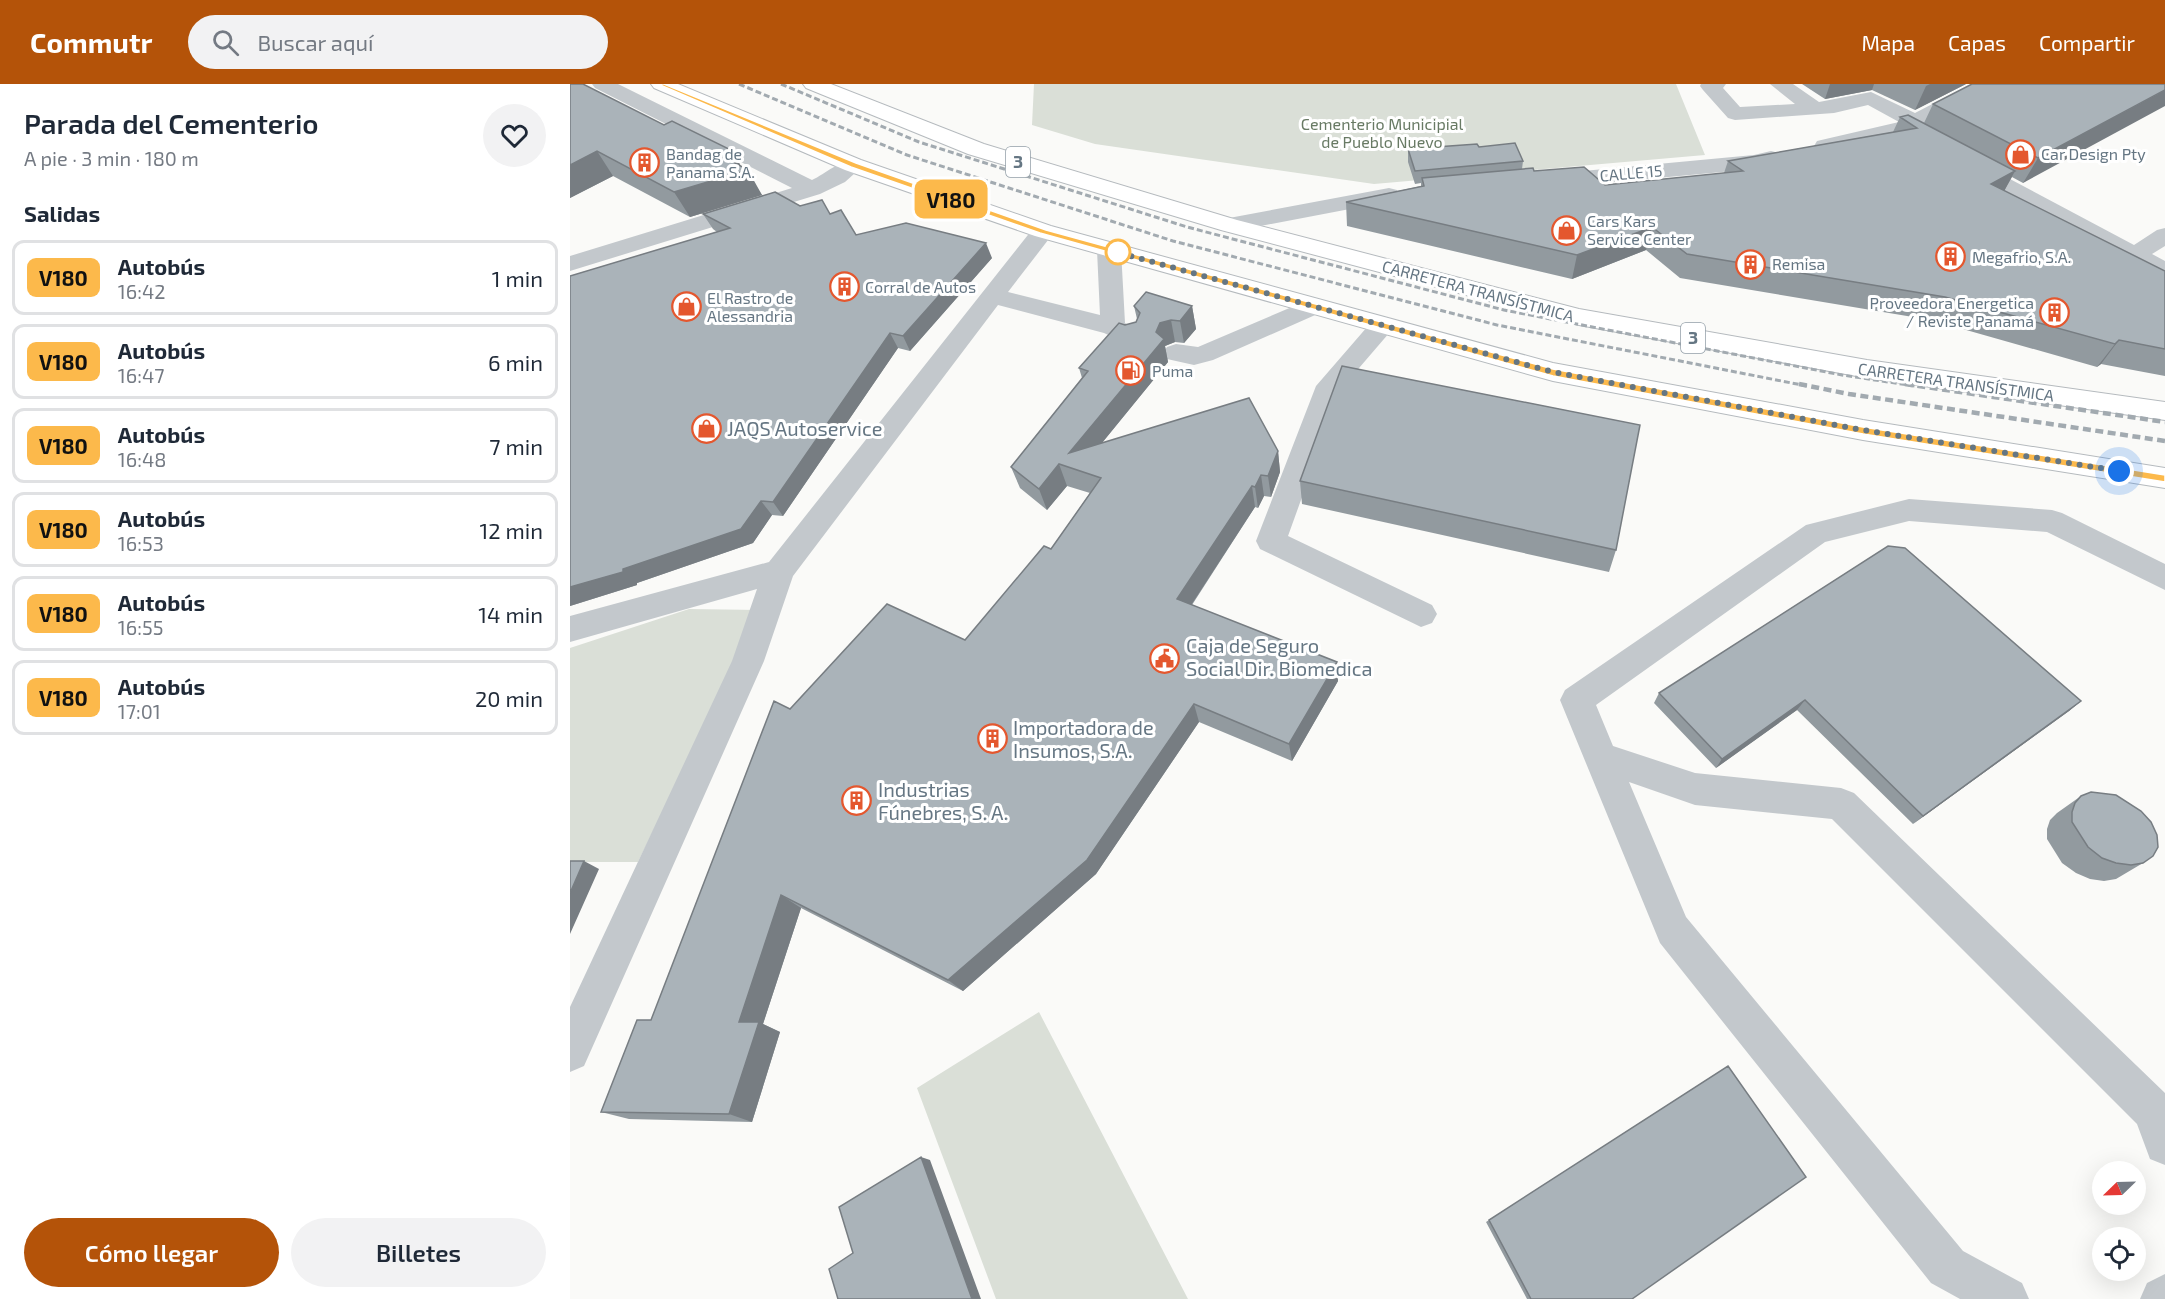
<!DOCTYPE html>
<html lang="es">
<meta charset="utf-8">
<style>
:root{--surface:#fff;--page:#f2f2f3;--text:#1f2937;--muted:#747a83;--line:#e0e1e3;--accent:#b45309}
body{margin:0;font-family:"Exo 2",sans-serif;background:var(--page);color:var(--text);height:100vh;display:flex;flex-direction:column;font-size:22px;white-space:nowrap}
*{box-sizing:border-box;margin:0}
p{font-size:20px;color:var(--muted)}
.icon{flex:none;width:33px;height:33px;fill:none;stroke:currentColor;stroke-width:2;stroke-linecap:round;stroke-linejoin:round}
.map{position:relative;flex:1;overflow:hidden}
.details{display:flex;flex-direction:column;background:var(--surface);width:570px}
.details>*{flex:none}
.badge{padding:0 12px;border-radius:9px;font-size:21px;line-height:39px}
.needle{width:39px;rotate:247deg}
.tools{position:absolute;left:1522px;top:1077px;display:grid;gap:12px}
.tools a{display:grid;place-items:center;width:54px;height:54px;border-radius:50%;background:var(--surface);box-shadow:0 6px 24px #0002;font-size:30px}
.you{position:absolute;width:30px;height:30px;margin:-15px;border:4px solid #fff;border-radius:50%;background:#1a73e8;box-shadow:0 0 0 9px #1a73e833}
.map>.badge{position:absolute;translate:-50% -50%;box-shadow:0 0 0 3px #fff}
h2{padding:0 24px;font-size:22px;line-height:54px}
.round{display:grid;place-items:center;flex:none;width:63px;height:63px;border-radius:32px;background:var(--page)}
.headline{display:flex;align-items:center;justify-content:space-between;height:102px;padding:0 24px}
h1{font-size:28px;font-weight:600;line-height:45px}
.button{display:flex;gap:12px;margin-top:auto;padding:12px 24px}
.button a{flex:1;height:69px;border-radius:36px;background:var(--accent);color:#fff;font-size:24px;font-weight:600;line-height:69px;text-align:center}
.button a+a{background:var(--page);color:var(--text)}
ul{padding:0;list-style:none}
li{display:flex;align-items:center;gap:18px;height:75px;margin:0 12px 9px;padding:0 12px;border:3px solid var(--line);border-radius:12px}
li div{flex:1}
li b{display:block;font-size:22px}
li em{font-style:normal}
li .badge{min-width:66px;font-weight:700;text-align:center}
header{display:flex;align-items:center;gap:36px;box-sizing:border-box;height:84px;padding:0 30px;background:var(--accent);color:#fff}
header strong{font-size:28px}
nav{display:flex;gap:33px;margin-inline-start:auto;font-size:21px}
.search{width:420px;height:54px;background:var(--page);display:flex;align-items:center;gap:15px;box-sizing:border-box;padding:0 21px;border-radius:33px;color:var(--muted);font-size:22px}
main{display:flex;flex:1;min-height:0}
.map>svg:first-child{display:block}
.green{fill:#dadfd7}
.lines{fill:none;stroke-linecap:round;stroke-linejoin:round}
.major-casing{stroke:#b5babe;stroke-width:2}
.minor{fill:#c3c8cc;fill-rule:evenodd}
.major{fill:#fff;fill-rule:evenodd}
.rail-far1{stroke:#a2aab0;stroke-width:3;stroke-dasharray:6 3;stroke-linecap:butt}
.rail{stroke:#a2aab0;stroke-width:4.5;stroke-dasharray:8 4.5;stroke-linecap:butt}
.wall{fill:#929a9f}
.shaded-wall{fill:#777d82}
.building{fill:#aab3b9;stroke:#777d82;stroke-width:1.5}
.line{fill:#fcb94b;stroke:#fff;stroke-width:1.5}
.walk{stroke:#657683;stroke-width:6;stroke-dasharray:0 10.8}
.stop-dot{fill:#fff;stroke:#fcb94b;stroke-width:3}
.labels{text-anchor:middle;stroke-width:6;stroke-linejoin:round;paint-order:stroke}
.far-park-label{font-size:16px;fill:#687a64;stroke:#fff}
.far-poi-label{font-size:16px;fill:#657683;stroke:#fff;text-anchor:start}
.far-street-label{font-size:16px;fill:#657683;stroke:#fff}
.shield{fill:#fff;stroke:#939fa8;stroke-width:1.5}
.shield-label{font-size:18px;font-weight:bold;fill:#657683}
.poi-label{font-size:20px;fill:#657683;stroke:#fff;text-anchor:start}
</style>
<header>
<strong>Commutr</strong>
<div class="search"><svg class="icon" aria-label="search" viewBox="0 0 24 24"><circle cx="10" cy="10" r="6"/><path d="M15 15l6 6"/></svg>Buscar aquí</div>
<nav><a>Mapa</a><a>Capas</a><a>Compartir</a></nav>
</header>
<main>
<section class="details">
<div class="headline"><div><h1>Parada del Cementerio</h1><p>A pie · 3 min · 180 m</p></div><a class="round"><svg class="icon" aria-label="heart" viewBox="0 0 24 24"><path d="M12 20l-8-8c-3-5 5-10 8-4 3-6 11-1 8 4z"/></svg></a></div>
<h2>Salidas</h2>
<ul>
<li><span class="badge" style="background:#fcb94b;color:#111">V180</span><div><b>Autobús</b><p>16:42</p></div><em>1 min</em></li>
<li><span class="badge" style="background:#fcb94b;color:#111">V180</span><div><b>Autobús</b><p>16:47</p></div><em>6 min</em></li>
<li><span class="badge" style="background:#fcb94b;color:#111">V180</span><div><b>Autobús</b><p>16:48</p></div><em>7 min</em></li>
<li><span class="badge" style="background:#fcb94b;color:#111">V180</span><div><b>Autobús</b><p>16:53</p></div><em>12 min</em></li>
<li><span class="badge" style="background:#fcb94b;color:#111">V180</span><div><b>Autobús</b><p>16:55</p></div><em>14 min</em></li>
<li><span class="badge" style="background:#fcb94b;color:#111">V180</span><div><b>Autobús</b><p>17:01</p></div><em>20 min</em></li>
</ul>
<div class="button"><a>Cómo llegar</a><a>Billetes</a></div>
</section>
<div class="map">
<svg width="1595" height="1215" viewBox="0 0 1595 1215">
<rect width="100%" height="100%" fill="#fafaf8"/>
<path class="green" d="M 464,0 L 1106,0 L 1135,71 L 804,100 L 525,60 L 462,41 Z
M 119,525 L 190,526 L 68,778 L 0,778 L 0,564 Z
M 469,928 L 618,1215 L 426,1215 L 347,1004 Z"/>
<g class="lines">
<defs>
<path id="major" d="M 81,0 L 108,0 L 291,76 L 481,142 L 983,279 L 1293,336 L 1595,384 L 1595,404 L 1293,356 L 983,297 L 465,152 L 275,86 L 84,4 Z
M 233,0 L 261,0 L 414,60 L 667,136 L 1009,225 L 1297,276 L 1595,318 L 1595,336 L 1297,294 L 1009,241 L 651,146 L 398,70 L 236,4 Z"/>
</defs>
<use href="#major" class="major-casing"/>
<path class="minor" d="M 22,0 L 48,0 L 242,96 C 257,89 274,72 291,76 L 294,81 L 275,98 L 250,110 L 0,187 L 0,172 L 222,104 L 25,4 Z
M 1131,0 L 1156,0 L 1153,4 L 1170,23 L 1225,20 L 1200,0 L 1223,0 L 1249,18 L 1301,8 L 1345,29 L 1401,0 L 1426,0 L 1423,4 L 1338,49 L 1255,68 L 1247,67 L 1244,62 L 1247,57 L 1329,38 L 1298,21 L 1264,29 L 1165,36 L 1158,34 L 1133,6 L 1130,2 Z
M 1201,67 L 1209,69 L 1212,74 L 1209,79 L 1184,85 L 981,104 L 973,102 L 970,97 L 973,92 L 981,90 L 1184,71 Z
M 1398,75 L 1406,77 L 1564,161 L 1587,146 L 1595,144 L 1595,162 L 1582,170 L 1595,177 L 1595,194 L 1586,192 L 1390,87 L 1387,82 L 1390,77 Z
M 819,104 L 827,106 L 830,111 L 827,116 L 659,148 L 651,146 L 647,141 L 651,136 L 659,134 Z
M 473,140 L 481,142 L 485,147 L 438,208 L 530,231 L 527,166 L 531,161 L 539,159 L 547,161 L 551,166 L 555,239 L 569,247 L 573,253 L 569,259 L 560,261 L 534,249 L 428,221 L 223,492 L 194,577 L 14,982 L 0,988 L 0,923 L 162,577 L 187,505 L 0,558 L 0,532 L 199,478 L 465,142 Z
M 743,214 L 752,216 L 755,222 L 752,228 L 643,276 L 624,281 L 597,275 L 593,269 L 597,263 L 606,260 L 628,263 Z
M 813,233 L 822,235 L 826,241 L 771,305 L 718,452 L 862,521 L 867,530 L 862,539 L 851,543 L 690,465 L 686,457 L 746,302 L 804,235 Z
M 1339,415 L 1482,426 L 1492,429 L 1595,480 L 1595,506 L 1477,448 L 1339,437 L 1255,458 L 1026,621 L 1043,662 L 1125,689 L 1271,704 L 1284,709 L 1595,1009 L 1595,1081 L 1580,1075 L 1567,1040 L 1262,735 L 1125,721 L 1059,698 L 1116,833 L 1393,1167 L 1452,1199 L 1459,1215 L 1390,1215 L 1361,1199 L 1090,859 L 990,616 L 995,606 L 1236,441 Z
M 1595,1190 L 1595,1215 L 1570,1215 L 1577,1199 Z"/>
<use href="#major" class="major"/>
<path class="rail-far1" d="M 169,0 L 337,71 L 603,157 L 927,241 L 1237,302
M 211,0 L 349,58 L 617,143 L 934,226 L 1272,291 L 1345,302"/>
<path class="rail" d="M 1229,300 L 1279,310 L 1595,357
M 1335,300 L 1595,338"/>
</g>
<path class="wall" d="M 0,0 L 172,83 L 192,111 L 120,133 L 43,92 L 0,114 Z
M 1232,0 L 1396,0 L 1345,26 L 1302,6 L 1255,15 Z
M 1595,0 L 1453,99 L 1442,93 L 1434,107 L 1595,187 L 1595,292 L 1531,280 L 1527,283 L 1361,236 L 1110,194 L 1076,166 L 1002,195 L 777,142 L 776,118 L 851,102 L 851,99 L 845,100 L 838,78 L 838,65 L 909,63 L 953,77 L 952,85 L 1035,101 L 1154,89 L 1158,77 L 1323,48 L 1330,33 L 1354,39 L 1363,20 Z
M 230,122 L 260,130 L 286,151 L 422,174 L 340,267 L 328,264 L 213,432 L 202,431 L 183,459 L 67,499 L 67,501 L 0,522 L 0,192 L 147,148 L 143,145 L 133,130 Z
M 564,222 L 622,222 L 626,245 L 614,259 L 605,258 L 595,262 L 598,278 L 532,359 L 708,367 L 710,388 L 701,413 L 694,412 L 688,424 L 685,423 L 622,521 L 767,578 L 768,597 L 722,677 L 629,638 L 526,790 L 393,907 L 231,824 L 193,940 L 210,948 L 182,1038 L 59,1035 L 31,1028 L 81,936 L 220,625 L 395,556 L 481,465 L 520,409 L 497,402 L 477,426 L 450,404 L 441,383 L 512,294 L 509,284 L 555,241 L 566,238 L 567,235 Z
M 730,397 L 1046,466 L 1039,488 L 732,420 Z
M 1089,609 L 1511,617 L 1499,627 L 1343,740 L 1227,626 L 1146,684 L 1084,619 Z
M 1511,712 L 1573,779 L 1546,795 L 1534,797 L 1520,795 L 1506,789 L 1492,779 L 1477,755 L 1477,745 L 1480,736 L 1487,729 Z
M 1158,982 L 1062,1215 L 957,1215 L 916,1138 Z"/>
<path class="shaded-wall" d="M 1260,0 L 1304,0 L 1302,6 L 1255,15 Z
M 1360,0 L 1396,0 L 1345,26 L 1356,2 Z
M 1595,6 L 1595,22 L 1453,99 L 1468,74 Z
M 27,67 L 43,92 L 0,114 L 0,81 Z
M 163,67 L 174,88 L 178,86 L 192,111 L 120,133 L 104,108 L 154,73 Z
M 1445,87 L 1432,111 L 1421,100 Z
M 1082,143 L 1076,166 L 1002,195 L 1007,171 Z
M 416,159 L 422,174 L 340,267 L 333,252 Z
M 622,222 L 626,245 L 614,259 L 610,237 Z
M 601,236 L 605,258 L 595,262 L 598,278 L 509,387 L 499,369 L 586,248 L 590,239 Z
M 320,249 L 328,264 L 213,432 L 203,418 Z
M 1549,256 L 1531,280 L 1527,283 L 1545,260 Z
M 708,367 L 710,388 L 701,413 L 698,392 Z
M 489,380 L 497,402 L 477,426 L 469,405 Z
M 691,391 L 694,412 L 688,424 L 685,403 Z
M 682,402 L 685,423 L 612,535 L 607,515 Z
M 191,417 L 202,431 L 183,459 L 67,499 L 67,501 L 0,522 L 0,503 L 53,485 Z
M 767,578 L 768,597 L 722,677 L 719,660 Z
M 1235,616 L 1227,626 L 1146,684 L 1152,675 Z
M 1511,617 L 1499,627 L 1343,740 L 1353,732 Z
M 624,620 L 629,638 L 526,790 L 393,907 L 378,896 Z
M 14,777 L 29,785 L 0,850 L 0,809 Z
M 211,811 L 231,824 L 193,940 L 210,948 L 182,1038 L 159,1030 L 169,938 Z
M 351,1073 L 360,1076 L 411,1215 L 402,1215 Z"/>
<path class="building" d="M 0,0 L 13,0 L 94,41 L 102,37 L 163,67 L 154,73 L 178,86 L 104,108 L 27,67 L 0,81 Z
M 1402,0 L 1595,0 L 1595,6 L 1468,74 L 1363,20 Z
M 1338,31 L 1445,87 L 1421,100 L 1595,187 L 1595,265 L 1549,256 L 1545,260 L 1375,213 L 1117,170 L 1082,143 L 1007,171 L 776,118 L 854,102 L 852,94 L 963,84 L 964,87 L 1014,83 L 1035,101 L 1173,87 L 1158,77 L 1347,44 L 1330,33 Z
M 945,59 L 953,77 L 845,87 L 838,65 L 907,60 L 909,63 Z
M 205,108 L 230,122 L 252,116 L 260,130 L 271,126 L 286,151 L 336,139 L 416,159 L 333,252 L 320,249 L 203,418 L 191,417 L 171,445 L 53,485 L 53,488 L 0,503 L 0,192 L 160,144 L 133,130 Z
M 576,208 L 622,222 L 610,237 L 601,236 L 590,239 L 586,248 L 594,255 L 499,369 L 679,314 L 708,367 L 698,392 L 691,391 L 685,403 L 682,402 L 607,515 L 767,578 L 719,660 L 624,620 L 517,776 L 378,896 L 211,811 L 169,938 L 189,938 L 159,1030 L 31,1028 L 67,936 L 81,936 L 204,617 L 220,625 L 317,520 L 395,556 L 474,462 L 481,465 L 531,394 L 489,380 L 469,405 L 441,383 L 518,287 L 509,284 L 549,239 L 555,241 L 566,238 L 570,229 L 564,222 Z
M 772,282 L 1070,341 L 1046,466 L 730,397 Z
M 1318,462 L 1335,464 L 1511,617 L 1353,732 L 1235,616 L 1152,675 L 1089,609 Z
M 1521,708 L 1546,711 L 1571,727 L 1581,738 L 1587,751 L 1588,763 L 1583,772 L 1573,779 L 1561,781 L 1546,779 L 1532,774 L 1518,763 L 1502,738 L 1502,728 L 1505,719 L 1511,712 Z
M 0,777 L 14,777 L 0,809 Z
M 1158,982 L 1236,1093 L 1062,1215 L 961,1215 L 919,1136 Z
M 351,1073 L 402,1215 L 268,1215 L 259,1185 L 283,1169 L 269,1123 Z"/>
<path class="line" d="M 88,0 L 94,0 L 286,79 L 476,146 L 983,285 L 1293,343 L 1595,391 L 1595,398 L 1293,350 L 983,292 L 470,149 L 281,83 Z"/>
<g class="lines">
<path class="walk" d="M 548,168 L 539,166 L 983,288 L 1293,346 L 1549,387"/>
</g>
<defs>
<symbol id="shop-ring" viewBox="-11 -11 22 22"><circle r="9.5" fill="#fff" stroke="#e4572e" stroke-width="1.5"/><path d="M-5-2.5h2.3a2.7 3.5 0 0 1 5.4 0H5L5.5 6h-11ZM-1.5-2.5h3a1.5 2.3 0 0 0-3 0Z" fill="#e4572e"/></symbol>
<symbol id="building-ring" viewBox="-11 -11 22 22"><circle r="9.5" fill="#fff" stroke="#e4572e" stroke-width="1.5"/><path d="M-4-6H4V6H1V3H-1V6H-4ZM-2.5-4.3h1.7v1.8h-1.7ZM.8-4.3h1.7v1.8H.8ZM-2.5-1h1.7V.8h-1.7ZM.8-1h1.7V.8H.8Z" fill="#e4572e"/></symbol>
<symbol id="fuel-ring" viewBox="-11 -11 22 22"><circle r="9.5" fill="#fff" stroke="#e4572e" stroke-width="1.5"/><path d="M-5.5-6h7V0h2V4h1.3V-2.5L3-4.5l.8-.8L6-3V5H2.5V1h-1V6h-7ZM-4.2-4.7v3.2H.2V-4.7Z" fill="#e4572e"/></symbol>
<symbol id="civic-ring" viewBox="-11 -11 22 22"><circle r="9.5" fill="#fff" stroke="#e4572e" stroke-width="1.5"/><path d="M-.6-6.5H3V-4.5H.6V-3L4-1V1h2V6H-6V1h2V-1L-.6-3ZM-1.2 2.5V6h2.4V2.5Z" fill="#e4572e"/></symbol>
</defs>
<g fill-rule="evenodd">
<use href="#shop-ring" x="1434" y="54" width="33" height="33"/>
<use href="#building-ring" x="58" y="62" width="33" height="33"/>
<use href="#shop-ring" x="980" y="130" width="33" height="33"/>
<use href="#building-ring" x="1364" y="156" width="33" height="33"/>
<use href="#building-ring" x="1164" y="164" width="33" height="33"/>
<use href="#building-ring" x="258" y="186" width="33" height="33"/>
<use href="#shop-ring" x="100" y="206" width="33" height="33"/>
<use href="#building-ring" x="1468" y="212" width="33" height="33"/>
<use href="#fuel-ring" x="544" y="270" width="33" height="33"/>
<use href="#shop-ring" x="120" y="328" width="33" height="33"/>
<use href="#civic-ring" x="578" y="558" width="33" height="33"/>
<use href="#building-ring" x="406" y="638" width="33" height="33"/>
<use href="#building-ring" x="270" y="700" width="33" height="33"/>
</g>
<circle class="stop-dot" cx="548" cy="168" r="12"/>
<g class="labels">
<g class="far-park-label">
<text x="812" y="46">Cementerio Municipial<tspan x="812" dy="18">de Pueblo Nuevo</tspan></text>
</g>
<g class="far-poi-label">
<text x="96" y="76">Bandag de<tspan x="96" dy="18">Panama S.A.</tspan></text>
<text x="1471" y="76">Car Design Pty</text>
<text x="1017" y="143">Cars Kars<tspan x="1017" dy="18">Service Center</tspan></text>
<text x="1402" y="179">Megafrio, S.A.</text>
<text x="1202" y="186">Remisa</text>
<text x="295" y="209">Corral de Autos</text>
<text x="137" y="220">El Rastro de<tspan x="137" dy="18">Alessandria</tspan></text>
<text x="1464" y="225" text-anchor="end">Proveedora Energetica<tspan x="1464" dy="18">/ Reviste Panamá</tspan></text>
<text x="582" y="293">Puma</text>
</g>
<g class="far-street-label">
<text transform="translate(1061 89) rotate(-5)" y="6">CALLE 15</text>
<text transform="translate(908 207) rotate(15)" y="6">CARRETERA TRANSÍSTMICA</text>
<text transform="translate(1386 298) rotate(8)" y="6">CARRETERA TRANSÍSTMICA</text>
</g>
<g class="shield">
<rect x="436" y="63" width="24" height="30" rx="4.5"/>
<rect x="1111" y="239" width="24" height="30" rx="4.5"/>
</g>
<g class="shield-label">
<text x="448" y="84">3</text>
<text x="1123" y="260">3</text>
</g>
<g class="poi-label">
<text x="157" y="352">JAQS Autoservice</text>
<text x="616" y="569">Caja de Seguro<tspan x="616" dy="23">Social Dir. Biomedica</tspan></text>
<text x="443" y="651">Importadora de<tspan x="443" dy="23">Insumos, S.A.</tspan></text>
<text x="308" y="713">Industrias<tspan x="308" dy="23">Fúnebres, S. A.</tspan></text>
</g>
</g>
</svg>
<div class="tools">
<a><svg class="needle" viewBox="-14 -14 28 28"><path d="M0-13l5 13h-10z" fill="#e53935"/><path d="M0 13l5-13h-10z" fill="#747a83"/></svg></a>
<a><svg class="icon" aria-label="locate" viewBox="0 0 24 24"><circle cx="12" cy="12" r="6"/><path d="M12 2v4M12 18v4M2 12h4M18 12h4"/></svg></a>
</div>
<div class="you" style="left:1549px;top:387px"></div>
<b class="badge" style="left:381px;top:115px;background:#fcb94b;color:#111">V180</b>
</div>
</main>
